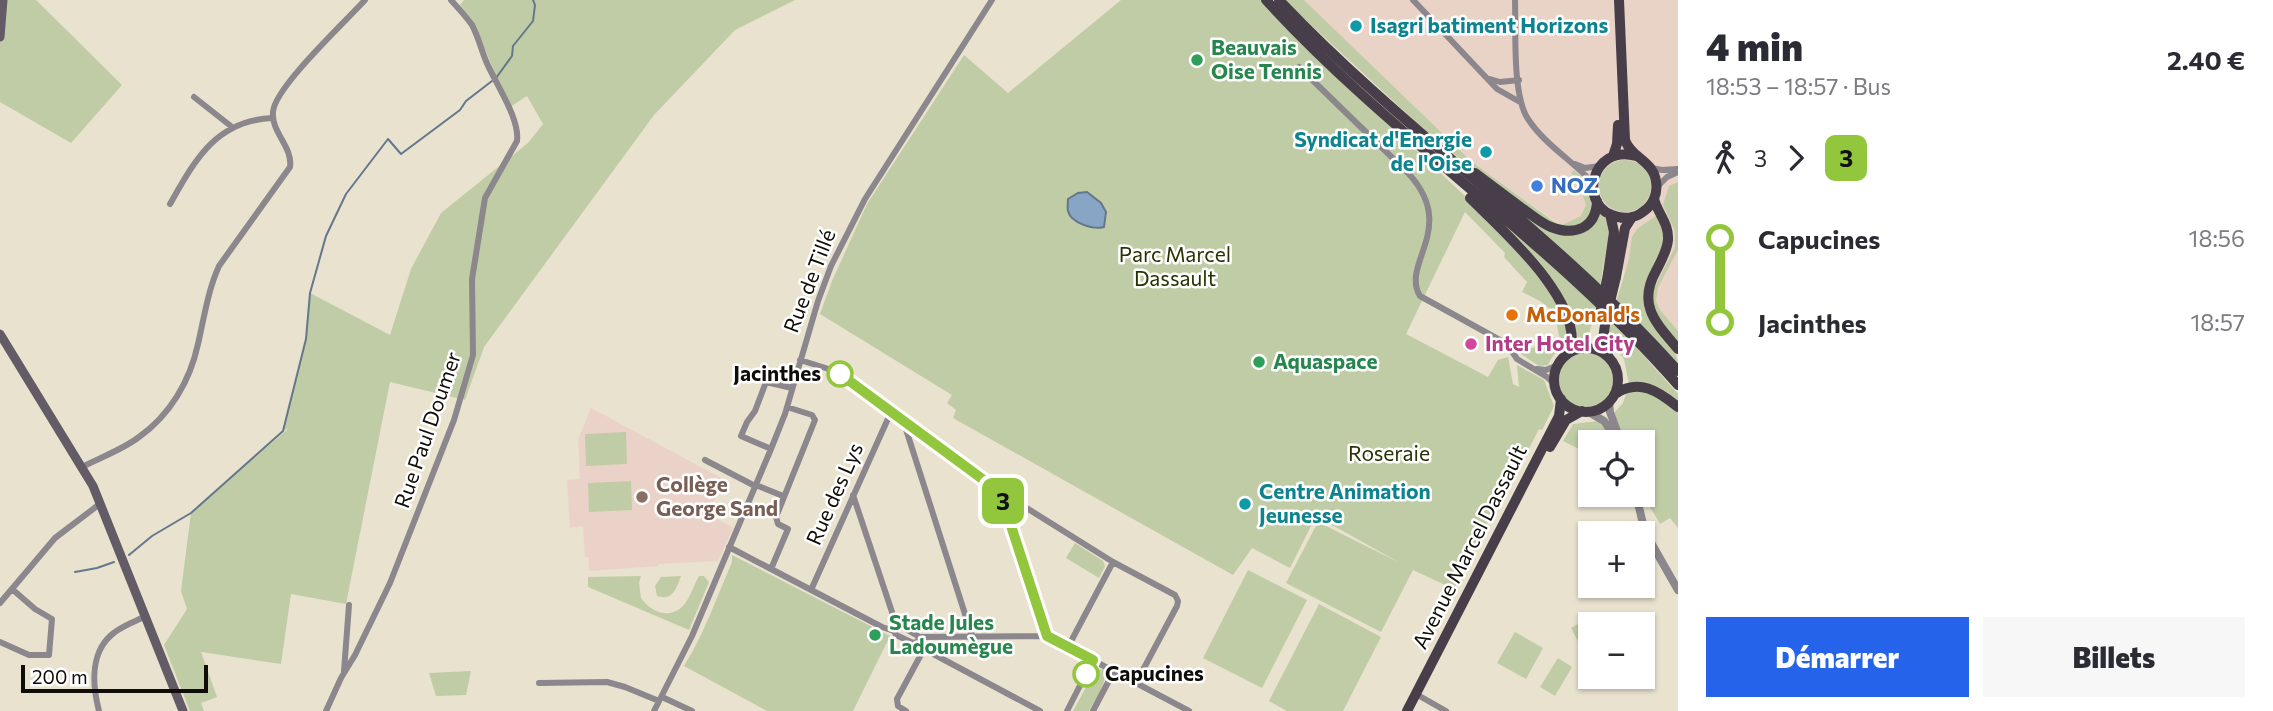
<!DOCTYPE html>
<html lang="fr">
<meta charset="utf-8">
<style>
:root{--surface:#fff;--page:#f7f7f7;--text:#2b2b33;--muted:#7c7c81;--accent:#2563eb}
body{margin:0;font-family:Commissioner,sans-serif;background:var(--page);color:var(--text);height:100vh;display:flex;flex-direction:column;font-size:26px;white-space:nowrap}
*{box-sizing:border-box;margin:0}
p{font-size:23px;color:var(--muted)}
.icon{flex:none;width:38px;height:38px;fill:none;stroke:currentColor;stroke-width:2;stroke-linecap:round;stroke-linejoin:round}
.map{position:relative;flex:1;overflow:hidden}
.sheet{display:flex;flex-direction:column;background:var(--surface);width:595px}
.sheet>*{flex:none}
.badge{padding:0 14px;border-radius:10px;font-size:24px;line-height:46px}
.controls{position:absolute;left:1578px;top:430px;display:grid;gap:14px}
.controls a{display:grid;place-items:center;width:77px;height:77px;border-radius:0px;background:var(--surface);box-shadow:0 2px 5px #0004;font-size:35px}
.scale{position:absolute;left:21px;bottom:18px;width:187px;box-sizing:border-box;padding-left:7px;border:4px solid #0f0d07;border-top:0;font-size:19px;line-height:24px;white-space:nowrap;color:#0f0d07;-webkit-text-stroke:5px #fff;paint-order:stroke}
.map>.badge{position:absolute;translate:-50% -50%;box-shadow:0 0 0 4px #fff}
.legs{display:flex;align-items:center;gap:10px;height:77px;padding:0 28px;font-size:23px}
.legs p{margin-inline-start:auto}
.summary{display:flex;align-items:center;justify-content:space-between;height:119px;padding:0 28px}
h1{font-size:38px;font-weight:800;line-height:52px}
.primary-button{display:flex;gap:14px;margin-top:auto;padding:14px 28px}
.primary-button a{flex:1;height:80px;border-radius:0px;background:var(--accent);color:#fff;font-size:28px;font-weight:800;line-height:80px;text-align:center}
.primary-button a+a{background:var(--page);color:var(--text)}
ul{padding:0 28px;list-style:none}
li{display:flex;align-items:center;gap:24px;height:84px;font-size:26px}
li i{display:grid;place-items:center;width:10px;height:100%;margin:0 9px;background:currentColor}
li i::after{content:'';width:18px;height:18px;margin:-9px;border:5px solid;border-radius:50%;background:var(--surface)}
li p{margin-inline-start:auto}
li:first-child i{background:linear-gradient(#0000 50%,currentColor 0)}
li:last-child i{background:linear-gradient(currentColor 50%,#0000 0)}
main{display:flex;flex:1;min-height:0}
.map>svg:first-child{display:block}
.industrial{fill:#e9d3c7}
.education{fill:#ead2c9}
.green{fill:#c0cca5}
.water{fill:#89a5c5;stroke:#64778c;stroke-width:2}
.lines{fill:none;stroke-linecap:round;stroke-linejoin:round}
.stream{stroke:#64778c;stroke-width:2}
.minor{stroke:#8c868d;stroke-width:6}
.tertiary{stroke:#8c868d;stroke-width:8}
.secondary{stroke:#635b65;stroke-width:9}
.primary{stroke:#473e49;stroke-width:10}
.primary-bridge{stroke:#473e49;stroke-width:10}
.line-1-casing{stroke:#fff;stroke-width:16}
.line-1{stroke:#92c73d;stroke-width:10}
.culture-dot{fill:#0f9aa8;stroke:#fff;stroke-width:2.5}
.leisure-dot{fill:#2e9e5b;stroke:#fff;stroke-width:2.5}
.shop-dot{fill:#3f7fe0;stroke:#fff;stroke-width:2.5}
.food-dot{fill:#e8710a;stroke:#fff;stroke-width:2.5}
.hotel-dot{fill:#d1479c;stroke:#fff;stroke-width:2.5}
.stop-1-dot{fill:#fff;stroke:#92c73d;stroke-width:3.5}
.education-dot{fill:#8d6e63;stroke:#fff;stroke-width:2.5}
.labels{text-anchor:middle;stroke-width:5;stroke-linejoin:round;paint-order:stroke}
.culture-label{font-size:21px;font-weight:bold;fill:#0d838f;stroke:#fff;text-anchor:start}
.leisure-label{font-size:21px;font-weight:bold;fill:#27864d;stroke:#fff;text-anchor:start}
.shop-label{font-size:21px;font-weight:bold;fill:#366cbe;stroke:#fff;text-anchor:start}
.park-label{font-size:21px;fill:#283202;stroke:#fff}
.street-label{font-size:21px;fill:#0f0d07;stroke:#fff}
.food-label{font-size:21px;font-weight:bold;fill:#c56008;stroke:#fff;text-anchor:start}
.hotel-label{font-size:21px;font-weight:bold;fill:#b23c85;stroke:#fff;text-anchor:start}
.stop-label{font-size:21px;font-weight:bold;fill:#0f0d07;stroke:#fff;text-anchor:end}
.education-label{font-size:21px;font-weight:bold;fill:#785e54;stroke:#fff;text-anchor:start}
</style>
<main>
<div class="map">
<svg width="1678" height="711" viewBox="0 0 1678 711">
<rect width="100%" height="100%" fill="#e8e2ce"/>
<path class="industrial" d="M 1304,0 L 1678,0 L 1678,338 L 1629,274 L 1471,161 Z"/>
<path class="education" d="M 591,408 L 723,479 L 708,514 L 733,528 L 718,561 L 659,564 L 658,566 L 589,571 L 588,557 L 585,557 L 583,526 L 570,528 L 567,480 L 580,479 L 578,440 Z"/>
<path class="green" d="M 0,0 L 36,0 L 122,85 L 71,143 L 0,102 Z
M 464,0 L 795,0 L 735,30 L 654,115 L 484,347 L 465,400 L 390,382 L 346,604 L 291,594 L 281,664 L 201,652 L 217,697 L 201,703 L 204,711 L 190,711 L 164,645 L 187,609 L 181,591 L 191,513 L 289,428 L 283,431 L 306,339 L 310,293 L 390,335 L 411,269 L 441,213 L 528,143 L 543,124 L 527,96 L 510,107 L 472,20 L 460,5 Z
M 1121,0 L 1261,0 L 1284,25 L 1469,200 L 1533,266 L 1559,303 L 1570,342 C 1559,348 1553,354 1548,365 L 1539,366 L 1518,352 L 1560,340 C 1554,307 1551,306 1522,292 L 1527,282 L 1504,257 L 1505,253 L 1465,212 L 1406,334 L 1488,377 L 1498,360 L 1508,357 L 1513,384 L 1519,387 L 1517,365 L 1544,380 L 1554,406 L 1542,430 L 1539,429 L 1511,483 L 1508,482 L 1454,589 L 1413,570 L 1381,632 L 1286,583 L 1318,522 L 1400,563 L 1316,516 L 1290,568 L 1252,548 L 1233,575 L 953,418 L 956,410 L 947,403 L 952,395 L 820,314 L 832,281 L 867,204 L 964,55 L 1008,93 Z
M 1284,0 L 1304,0 L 1471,161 L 1560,226 L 1581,216 L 1586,205 L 1577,179 L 1571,173 L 1574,170 L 1587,182 L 1592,207 L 1591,218 L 1581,226 L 1568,229 L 1560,229 L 1544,222 L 1466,164 L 1416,122 Z
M1599 186a26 26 0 1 1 52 0a26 26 0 1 1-52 0Z
M 1678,182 L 1678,250 L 1658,287 L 1656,301 L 1660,310 L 1678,331 L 1678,346 L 1654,314 L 1652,292 L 1675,247 L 1675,231 L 1663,205 L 1669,186 Z
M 1493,190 L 1570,233 L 1598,211 L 1606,219 L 1610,227 L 1600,286 Z
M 1484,206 L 1596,306 L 1588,339 L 1574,340 L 1569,317 Z
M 1657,215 C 1675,244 1656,250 1650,276 C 1647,287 1650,303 1651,314 C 1651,333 1678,343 1678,365 L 1616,302 L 1629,259 L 1632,237 L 1637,229 Z
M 1612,320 L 1678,394 L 1678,406 L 1629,384 L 1624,359 L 1607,336 Z
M1559 380a27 27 0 1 1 54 0a27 27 0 1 1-54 0Z
M 1627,391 L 1650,391 L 1678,412 L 1678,528 L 1670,518 L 1660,524 L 1643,495 L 1643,443 L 1626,443 L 1614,413 L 1623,403 Z
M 1598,421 L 1610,435 L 1610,443 L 1591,443 L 1591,455 L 1563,441 L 1573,424 Z
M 626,432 L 627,464 L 586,466 L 585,434 Z
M 631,481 L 632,510 L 589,512 L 588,483 Z
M 1075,543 L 1103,561 L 1105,566 L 1099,578 L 1066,558 Z
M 732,555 L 890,636 L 853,711 L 767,711 L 684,666 C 704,634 717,597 732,562 Z
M 1248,570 L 1307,600 L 1262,688 L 1203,658 Z
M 641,576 L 639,583 L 641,598 C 651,612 669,620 683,606 C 690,598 694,585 699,576 L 704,576 L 709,582 L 689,630 L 588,587 L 588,577 Z
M 681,576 C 676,589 673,601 657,596 L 655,586 L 661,577 Z
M 1319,604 L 1381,637 L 1343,711 L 1287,711 L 1269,701 Z
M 1587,619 L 1591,627 L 1591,649 L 1584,653 L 1571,628 Z
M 1515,632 L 1543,648 L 1526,679 L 1497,663 Z
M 1558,658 L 1572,667 L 1555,696 L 1540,687 Z
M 1096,669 L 1104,670 C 1108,684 1095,699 1089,711 L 1073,711 Z
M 471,671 L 466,695 L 436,696 L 429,673 Z"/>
<path class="water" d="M 1087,192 L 1101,203 L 1106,212 L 1104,227 C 1093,230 1071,223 1068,211 C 1067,208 1068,203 1068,199 L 1078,193 Z"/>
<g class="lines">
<path class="stream" d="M 496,78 L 512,56 L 513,46 L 533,21 L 535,5 L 533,0
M 129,555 L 152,536 L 191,513 L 283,431 L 306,339 L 310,293 L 326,236 L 346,194 L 388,139 L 401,154 L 460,110 L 466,101 L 492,81
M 75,572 L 97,568 L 114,562"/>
<path class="minor" d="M 1413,0 L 1497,89 L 1520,102
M 1515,0 C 1516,30 1512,95 1528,119 C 1543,142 1568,158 1587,177 L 1593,186
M 1299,67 L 1408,173 C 1459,228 1400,263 1420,296 L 1507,344 L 1517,359 L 1547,377 L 1555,385
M 1490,79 L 1500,82 L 1519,80
M 194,97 L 232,127
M 1575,164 L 1585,168 L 1600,166
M 1652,168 L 1662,170 L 1678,169
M 1658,186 L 1667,177 L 1678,172
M 170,204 C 195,160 216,120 273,118
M 800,360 L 835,371 L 1001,492 L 1113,562 L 1175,595 L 1178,601 L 1177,606 L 1136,683
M 1537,369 L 1546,370 L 1558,365
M 904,423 L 972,636
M 771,449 L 741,436 L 747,422 L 755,411 L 766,382 L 792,388
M 705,460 L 755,486
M 82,467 C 101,457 122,450 139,437 C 170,415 190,381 198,344 C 204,318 208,290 219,266 L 290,167 C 293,147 271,132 273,112 C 274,88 346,21 365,0
M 756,485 L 783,496
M 1001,492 L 1047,636
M 853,495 L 897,627
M 729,547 L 882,627 L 894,631
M 771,569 L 788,529 L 778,524 L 776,517 L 815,420 L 812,415 L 787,407
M 811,590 L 891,412
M 0,603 L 55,538 L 101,503
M 897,627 L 902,627 L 918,636 L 919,641 L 913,643 L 896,635 L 894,631 Z
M 919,637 L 1047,636 L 1189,711
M 0,642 L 29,655 L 49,655 L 52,619 L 35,609 L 12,589
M 917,643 L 922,648 L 1040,711
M 1068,647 L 1113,562
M 344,671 L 349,605
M 539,683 L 607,682 L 625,687 L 659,701
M 1416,694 L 1446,711
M 662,697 L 692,711
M 99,711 C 92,684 90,650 115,632 C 124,625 136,621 146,616
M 326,711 L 341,678 L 355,655 L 390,583 L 454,420 L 473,355 L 472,279 L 485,198 L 517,141 C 520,118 495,83 486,61 C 481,49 478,36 472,25 C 466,16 458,8 451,0
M 654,711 L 692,636 L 771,449 L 785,414 L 818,301 L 831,266 L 865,199 L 992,0
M 906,711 L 898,706 L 897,699 L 924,649
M 1067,711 L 1093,660
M 1093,711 L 1114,671"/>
<path class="tertiary" d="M 1609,402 L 1610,412 L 1618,434
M 1587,411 L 1604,421 L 1619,443
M 1636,495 L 1645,532 L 1678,590"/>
<path class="secondary" d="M 0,37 L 3,0
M 0,334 L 93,486 L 183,711"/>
<path class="primary" d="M 1266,0 C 1393,139 1554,243 1678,385
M 1279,0 C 1404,132 1557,235 1678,371
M 1619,0 L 1625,140 C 1631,158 1654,161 1656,182 C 1658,193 1653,205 1644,211 C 1637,217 1627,219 1618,217 C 1576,208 1591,143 1636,156
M 1613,156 L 1617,144 L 1618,125
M 1475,173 C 1491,185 1507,197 1523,209 C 1532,215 1541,223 1551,227 C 1574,236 1596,229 1597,201
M 1470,198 C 1502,230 1585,302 1570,352
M 1654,199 C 1658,214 1669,223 1668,240 C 1667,251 1661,261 1656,271 C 1637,305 1656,323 1678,349
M 1608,274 L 1614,232 L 1610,214
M 1616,277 L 1625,228 L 1632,217
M 1606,318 L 1603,339 L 1609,358
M1554 380a32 32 0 1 1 64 0a32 32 0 1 1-64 0Z
M 1615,394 C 1639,378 1658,391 1678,407
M 1550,447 L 1566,420 L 1582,411
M 1407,711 L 1559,416 L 1561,399"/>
<path class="primary-bridge" d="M 1600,314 L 1608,274
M 1606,318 L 1616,277"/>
</g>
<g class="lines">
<defs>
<path id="line-1" d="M 840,374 L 1000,492 L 1047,636 L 1093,660 L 1086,674"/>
</defs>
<use href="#line-1" class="line-1-casing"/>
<use href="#line-1" class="line-1"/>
</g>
<g class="culture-dot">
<circle cx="1356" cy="26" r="7"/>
<circle cx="1486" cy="152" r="7"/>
<circle cx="1245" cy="504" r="7"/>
</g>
<g class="leisure-dot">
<circle cx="1197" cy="60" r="7"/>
<circle cx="1259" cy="362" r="7"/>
<circle cx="875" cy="635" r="7"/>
</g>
<circle class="shop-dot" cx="1537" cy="186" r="7"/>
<circle class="food-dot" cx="1512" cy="315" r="7"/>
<circle class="hotel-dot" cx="1471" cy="344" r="7"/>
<g class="stop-1-dot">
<circle cx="840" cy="374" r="12"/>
<circle cx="1086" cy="674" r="12"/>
</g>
<circle class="education-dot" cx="642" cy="497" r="7"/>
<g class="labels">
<g class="culture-label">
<text x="1370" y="33">Isagri batiment Horizons</text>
<text x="1472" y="147" text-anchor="end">Syndicat d'Energie<tspan x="1472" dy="24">de l'Oise</tspan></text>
<text x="1259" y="499">Centre Animation<tspan x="1259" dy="24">Jeunesse</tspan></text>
</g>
<g class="leisure-label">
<text x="1211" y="55">Beauvais<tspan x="1211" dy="24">Oise Tennis</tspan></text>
<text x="1273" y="369">Aquaspace</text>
<text x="889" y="630">Stade Jules<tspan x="889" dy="24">Ladoumègue</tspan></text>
</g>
<g class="shop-label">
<text x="1551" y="193">NOZ</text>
</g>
<g class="park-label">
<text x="1175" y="262">Parc Marcel<tspan x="1175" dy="24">Dassault</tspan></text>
<text x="1389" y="461">Roseraie</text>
</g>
<g class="street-label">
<text transform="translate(810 281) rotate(-69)" y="7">Rue de Tillé</text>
<text transform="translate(428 430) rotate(-71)" y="7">Rue Paul Doumer</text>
<text transform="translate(835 494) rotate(-66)" y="7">Rue des Lys</text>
<text transform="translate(1470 547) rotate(-63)" y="7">Avenue Marcel Dassault</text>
</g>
<g class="food-label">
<text x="1526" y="322">McDonald's</text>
</g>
<g class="hotel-label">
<text x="1485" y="351">Inter Hotel City</text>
</g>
<g class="stop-label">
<text x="821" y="381">Jacinthes</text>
<text x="1105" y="681" text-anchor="start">Capucines</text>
</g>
<g class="education-label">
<text x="656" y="492">Collège<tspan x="656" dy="24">George Sand</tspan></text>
</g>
</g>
</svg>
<div class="controls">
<a><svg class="icon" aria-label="locate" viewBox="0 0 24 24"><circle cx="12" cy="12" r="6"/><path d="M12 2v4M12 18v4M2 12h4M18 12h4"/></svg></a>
<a>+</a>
<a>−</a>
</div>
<div class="scale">200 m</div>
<b class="badge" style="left:1003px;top:501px;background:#92c73d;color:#111">3</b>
</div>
<section class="sheet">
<div class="summary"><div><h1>4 min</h1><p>18:53 – 18:57 · Bus</p></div><b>2.40 €</b></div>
<div class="legs"><svg class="icon" aria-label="walk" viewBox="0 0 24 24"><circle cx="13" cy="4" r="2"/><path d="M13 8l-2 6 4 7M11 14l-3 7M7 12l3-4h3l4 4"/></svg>3<svg class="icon" aria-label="forward" viewBox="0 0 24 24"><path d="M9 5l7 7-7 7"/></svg><b class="badge" style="background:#92c73d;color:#111">3</b></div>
<ul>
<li><i style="color:#92c73d"></i><b>Capucines</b><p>18:56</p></li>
<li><i style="color:#92c73d"></i><b>Jacinthes</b><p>18:57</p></li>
</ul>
<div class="primary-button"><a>Démarrer</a><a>Billets</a></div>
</section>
</main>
